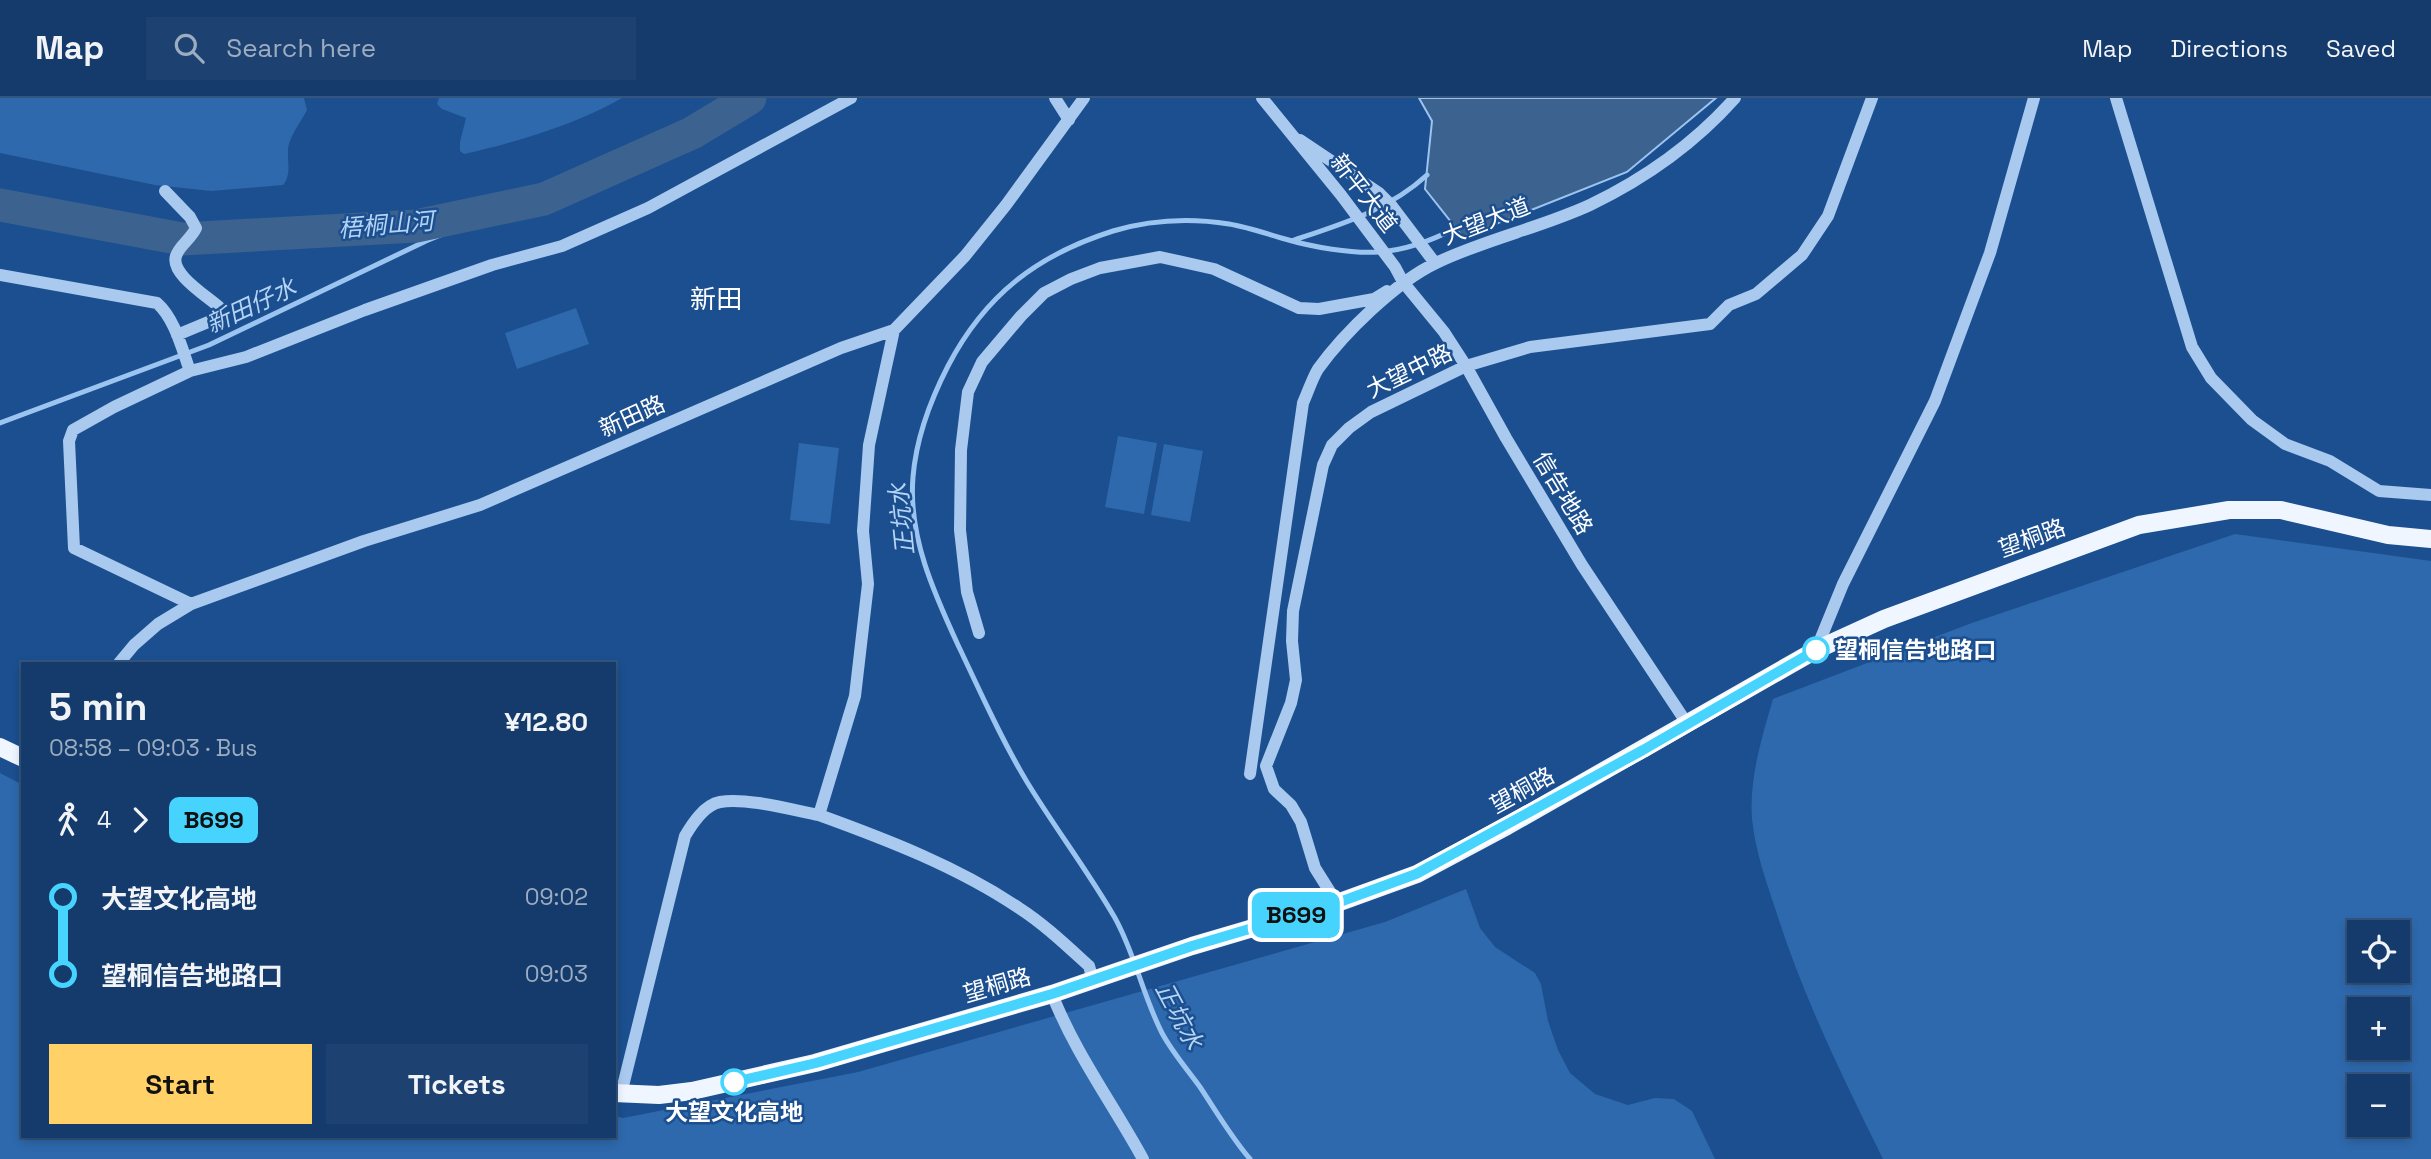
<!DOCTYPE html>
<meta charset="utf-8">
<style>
:root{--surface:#143b6b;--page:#1d4271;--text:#f1f3f6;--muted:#9dadc1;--line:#33557e;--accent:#ffd166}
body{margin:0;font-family:"Space Grotesk","Noto Sans SC",sans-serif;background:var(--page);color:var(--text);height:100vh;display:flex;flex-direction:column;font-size:26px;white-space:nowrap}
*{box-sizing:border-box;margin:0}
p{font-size:23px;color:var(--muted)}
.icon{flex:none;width:38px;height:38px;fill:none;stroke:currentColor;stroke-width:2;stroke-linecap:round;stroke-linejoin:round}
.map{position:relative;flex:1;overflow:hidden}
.details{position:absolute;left:21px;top:564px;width:595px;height:476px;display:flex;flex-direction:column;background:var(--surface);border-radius:0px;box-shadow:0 4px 10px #0003,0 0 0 2px var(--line)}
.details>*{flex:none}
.badge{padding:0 14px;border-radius:10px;font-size:24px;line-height:46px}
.controls{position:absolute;left:2347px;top:822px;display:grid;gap:14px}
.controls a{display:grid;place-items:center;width:63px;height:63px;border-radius:0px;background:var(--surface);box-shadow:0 4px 10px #0003,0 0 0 2px var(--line);font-size:35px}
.map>.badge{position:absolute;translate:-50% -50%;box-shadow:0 0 0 4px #fff}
.legs{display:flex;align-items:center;gap:10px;height:77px;padding:0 28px;font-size:23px}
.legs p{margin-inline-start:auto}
.headline{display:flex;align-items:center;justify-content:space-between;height:119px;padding:0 28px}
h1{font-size:38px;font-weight:700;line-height:52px}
.primary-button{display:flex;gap:14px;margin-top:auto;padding:14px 28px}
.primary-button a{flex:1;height:80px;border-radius:0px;background:var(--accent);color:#111;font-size:28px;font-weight:700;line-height:80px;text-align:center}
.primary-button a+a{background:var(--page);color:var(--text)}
ul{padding:0 28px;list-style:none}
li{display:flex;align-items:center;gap:24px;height:77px;font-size:26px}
li i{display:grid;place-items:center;width:10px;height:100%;margin:0 9px;background:currentColor}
li i::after{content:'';width:18px;height:18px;margin:-9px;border:5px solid;border-radius:50%;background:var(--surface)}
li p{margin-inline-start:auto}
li:first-child i{background:linear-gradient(#0000 50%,currentColor 0)}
li:last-child i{background:linear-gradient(currentColor 50%,#0000 0)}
header{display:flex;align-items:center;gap:42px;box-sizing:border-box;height:98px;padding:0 35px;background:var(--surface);border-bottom:2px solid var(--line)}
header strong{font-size:33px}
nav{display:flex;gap:38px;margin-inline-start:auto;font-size:24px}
.search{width:490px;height:63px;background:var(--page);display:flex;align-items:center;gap:18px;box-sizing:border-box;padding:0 24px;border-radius:0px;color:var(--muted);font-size:26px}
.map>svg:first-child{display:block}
.green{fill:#2e69ad;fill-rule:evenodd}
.water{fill:#3c6290;stroke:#9cc4f0;stroke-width:2}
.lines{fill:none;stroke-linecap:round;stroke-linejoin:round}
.stream{stroke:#9cc4f0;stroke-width:5}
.river{stroke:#3c6290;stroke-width:33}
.minor{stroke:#a9c9ee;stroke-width:12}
.major{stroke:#f0f6ff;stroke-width:18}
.line-1-casing{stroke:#fff;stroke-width:16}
.line-1{stroke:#46d4ff;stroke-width:10}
.stop-1-dot{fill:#fff;stroke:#46d4ff;stroke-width:3.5}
.labels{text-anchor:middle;stroke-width:5;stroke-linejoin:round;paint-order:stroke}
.street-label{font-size:23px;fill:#fff;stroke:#1b4f8f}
.stop-label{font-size:23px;font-weight:bold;fill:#fff;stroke:#1b4f8f;text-anchor:start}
.water-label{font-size:24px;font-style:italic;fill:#b5d3f5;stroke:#1b4f8f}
.quarter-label{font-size:26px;fill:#fff;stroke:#1b4f8f}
</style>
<header>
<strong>Map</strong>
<div class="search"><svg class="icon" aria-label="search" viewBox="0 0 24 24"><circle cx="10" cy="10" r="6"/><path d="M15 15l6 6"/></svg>Search here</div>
<nav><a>Map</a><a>Directions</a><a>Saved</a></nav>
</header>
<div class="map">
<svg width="2431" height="1061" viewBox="0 0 2431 1061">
<rect width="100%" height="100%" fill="#1b4f8f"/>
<path class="green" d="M 0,0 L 304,0 L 307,12 C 302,22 294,32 290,43 C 284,57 294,74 283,87 L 211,93 L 155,87 L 0,55 Z
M 439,0 L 622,0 C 575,27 517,44 464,56 L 460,53 L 460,44 L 466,20 L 442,11 L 437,6 Z
M 576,210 L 589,246 L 517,271 L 505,235 Z
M 1118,338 L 1157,345 L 1144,416 L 1105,409 Z
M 799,345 L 839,350 L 830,426 L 790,422 Z
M 1164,346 L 1203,353 L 1190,424 L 1151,417 Z
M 2235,436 L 2431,463 L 2431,1061 L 1883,1061 C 1843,980 1803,899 1776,813 C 1766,783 1755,752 1752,721 C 1749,680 1762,639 1773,601 L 1969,526 ZM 2359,835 L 2398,835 L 2398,873 L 2359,873 ZM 2359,912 L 2398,912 L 2398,950 L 2359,950 ZM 2359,989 L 2398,989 L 2398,1027 L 2359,1027 Z
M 0,675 L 23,687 L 23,1038 L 614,1038 L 614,1018 L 623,1020 L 858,974 L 1385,824 L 1466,791 L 1480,830 L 1495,849 L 1535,875 L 1541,886 L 1548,923 L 1558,952 L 1570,975 L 1595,996 L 1628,1007 L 1655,1000 L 1674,1001 L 1692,1013 L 1715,1061 L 0,1061 Z"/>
<path class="water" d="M 1419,0 L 1716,0 L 1627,74 L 1463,139 L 1425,91 L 1432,23 Z"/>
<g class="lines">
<path class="stream" d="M 1294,142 C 1342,126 1389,112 1427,77
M 0,325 L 209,247 L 426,143 L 511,108
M 1250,1061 C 1231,1039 1216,1013 1200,989 C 1187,971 1172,954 1162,935 C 1143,898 1135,856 1115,820 C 1088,773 1055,730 1027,684 C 1001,641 980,593 958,547 C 934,495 908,438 913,379 C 916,342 931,301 948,268 C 985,197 1037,157 1113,133 C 1150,122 1191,120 1229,126 C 1248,129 1267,136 1285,141 C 1312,149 1352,156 1379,154 C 1406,152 1433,142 1456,130"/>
<path class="river" d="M 0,107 L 182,141 L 416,128 L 544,101 L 692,35 L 750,0"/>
<path class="minor" d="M 1055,0 L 1069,22
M 1262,0 L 1341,97 L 1395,169 L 1403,184 L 1444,234 L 1466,268 L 1506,340 L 1582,467 L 1688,627
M 2116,0 L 2192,249 L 2211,280 L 2252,322 L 2285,346 L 2330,363 L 2379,393 L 2431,397
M 1300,42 L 1379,95 L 1391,107 L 1435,165
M 165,93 L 190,119 L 196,130 C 191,141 179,148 176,158 C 170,176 207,198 219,209 C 220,216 218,219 213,222 L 177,237
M 0,177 L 157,205 C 175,221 182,251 190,273
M 894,232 L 869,347 L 863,433 L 868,486 L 855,598 L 819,717 C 888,742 958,769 1019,810 C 1044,826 1067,848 1089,868 L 1093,882
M 191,506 L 74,450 L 69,343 L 73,332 L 114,309 L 190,273 L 246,259 L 365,212 L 492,167 L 562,148 L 648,110 L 851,0
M 979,535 L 967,494 L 960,432 L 961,352 L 968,294 L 982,264 L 1021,218 L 1044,195 L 1071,181 L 1100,170 L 1160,159 L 1214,171 L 1299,210 L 1319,211 L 1374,201 L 1387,193
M 1816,552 L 1843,486 L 1935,303 L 1990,155 L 2034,0
M 119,565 L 134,547 L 158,526 L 191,506 L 364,443 L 480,407 L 841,250 L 894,232 L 965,158 L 1006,107 L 1084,0
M 1250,676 L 1303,305 C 1308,294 1312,281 1318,271 C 1344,235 1396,184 1436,165 C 1486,141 1540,130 1590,107 C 1644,81 1695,45 1735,0
M 1337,805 L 1315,770 L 1301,724 L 1291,707 L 1274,691 L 1266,668 L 1291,605 L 1296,582 L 1292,543 L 1293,513 L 1323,367 L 1332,347 L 1349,330 L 1371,314 L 1466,268 L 1530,249 L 1710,226 L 1729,207 L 1756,196 L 1802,157 L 1828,118 L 1872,0
M 1052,896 C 1075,955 1113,1006 1143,1061
M 621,996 L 685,738 C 692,726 704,707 720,704 C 745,699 793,712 819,717"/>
<path class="major" d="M 0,649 L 23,660
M 614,995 L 659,997 L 692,993 L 815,965 L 1052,896 L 1192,848 L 1337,805 L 1417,776 L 1507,728 L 1816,552 L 1884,521 L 2139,427 L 2229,412 L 2281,412 L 2388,437 L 2431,441"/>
</g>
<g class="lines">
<defs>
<path id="line-1" d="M 734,984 L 816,965 L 1052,896 L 1192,848 L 1337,805 L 1416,776 L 1643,652 L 1816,552"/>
</defs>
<use href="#line-1" class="line-1-casing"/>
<use href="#line-1" class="line-1"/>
</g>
<g class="stop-1-dot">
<circle cx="1816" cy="552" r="12"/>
<circle cx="734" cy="984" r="12"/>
</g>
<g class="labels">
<g class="street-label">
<text transform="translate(1364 95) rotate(52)" y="8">新平大道</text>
<text transform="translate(1486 123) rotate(-21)" y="8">大望大道</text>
<text transform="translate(1409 273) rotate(-26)" y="8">大望中路</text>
<text transform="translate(632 318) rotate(-24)" y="8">新田路</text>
<text transform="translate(1563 395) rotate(59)" y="8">信告地路</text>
<text transform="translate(2032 440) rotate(-20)" y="8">望桐路</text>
<text transform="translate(1522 692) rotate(-29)" y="8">望桐路</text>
<text transform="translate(997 887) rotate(-16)" y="8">望桐路</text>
</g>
<g class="stop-label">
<text x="1835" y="560">望桐信告地路口</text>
<text x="734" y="1022" text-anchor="middle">大望文化高地</text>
</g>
<g class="water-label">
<text transform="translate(386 127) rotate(-5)" y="8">梧桐山河</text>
<text transform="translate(251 208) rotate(-25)" y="8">新田仔水</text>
<text transform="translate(902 421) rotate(-96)" y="8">正坑水</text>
<text transform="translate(1179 918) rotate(62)" y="8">正坑水</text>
</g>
<g class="quarter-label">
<text x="716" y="210">新田</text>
</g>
</g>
</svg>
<div class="controls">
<a><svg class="icon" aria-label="locate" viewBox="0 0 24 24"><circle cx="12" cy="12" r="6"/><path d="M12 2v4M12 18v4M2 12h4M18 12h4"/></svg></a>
<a>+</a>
<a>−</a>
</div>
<b class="badge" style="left:1296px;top:817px;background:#46d4ff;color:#111">B699</b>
<section class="details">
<div class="headline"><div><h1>5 min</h1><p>08:58 – 09:03 · Bus</p></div><b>¥12.80</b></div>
<div class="legs"><svg class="icon" aria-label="walk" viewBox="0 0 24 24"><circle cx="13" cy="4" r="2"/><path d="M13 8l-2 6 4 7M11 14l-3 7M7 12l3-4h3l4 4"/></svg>4<svg class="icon" aria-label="forward" viewBox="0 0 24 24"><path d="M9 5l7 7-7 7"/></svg><b class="badge" style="background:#46d4ff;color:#111">B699</b></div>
<ul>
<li><i style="color:#46d4ff"></i><b>大望文化高地</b><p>09:02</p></li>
<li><i style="color:#46d4ff"></i><b>望桐信告地路口</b><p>09:03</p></li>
</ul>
<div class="primary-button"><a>Start</a><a>Tickets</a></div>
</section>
</div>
